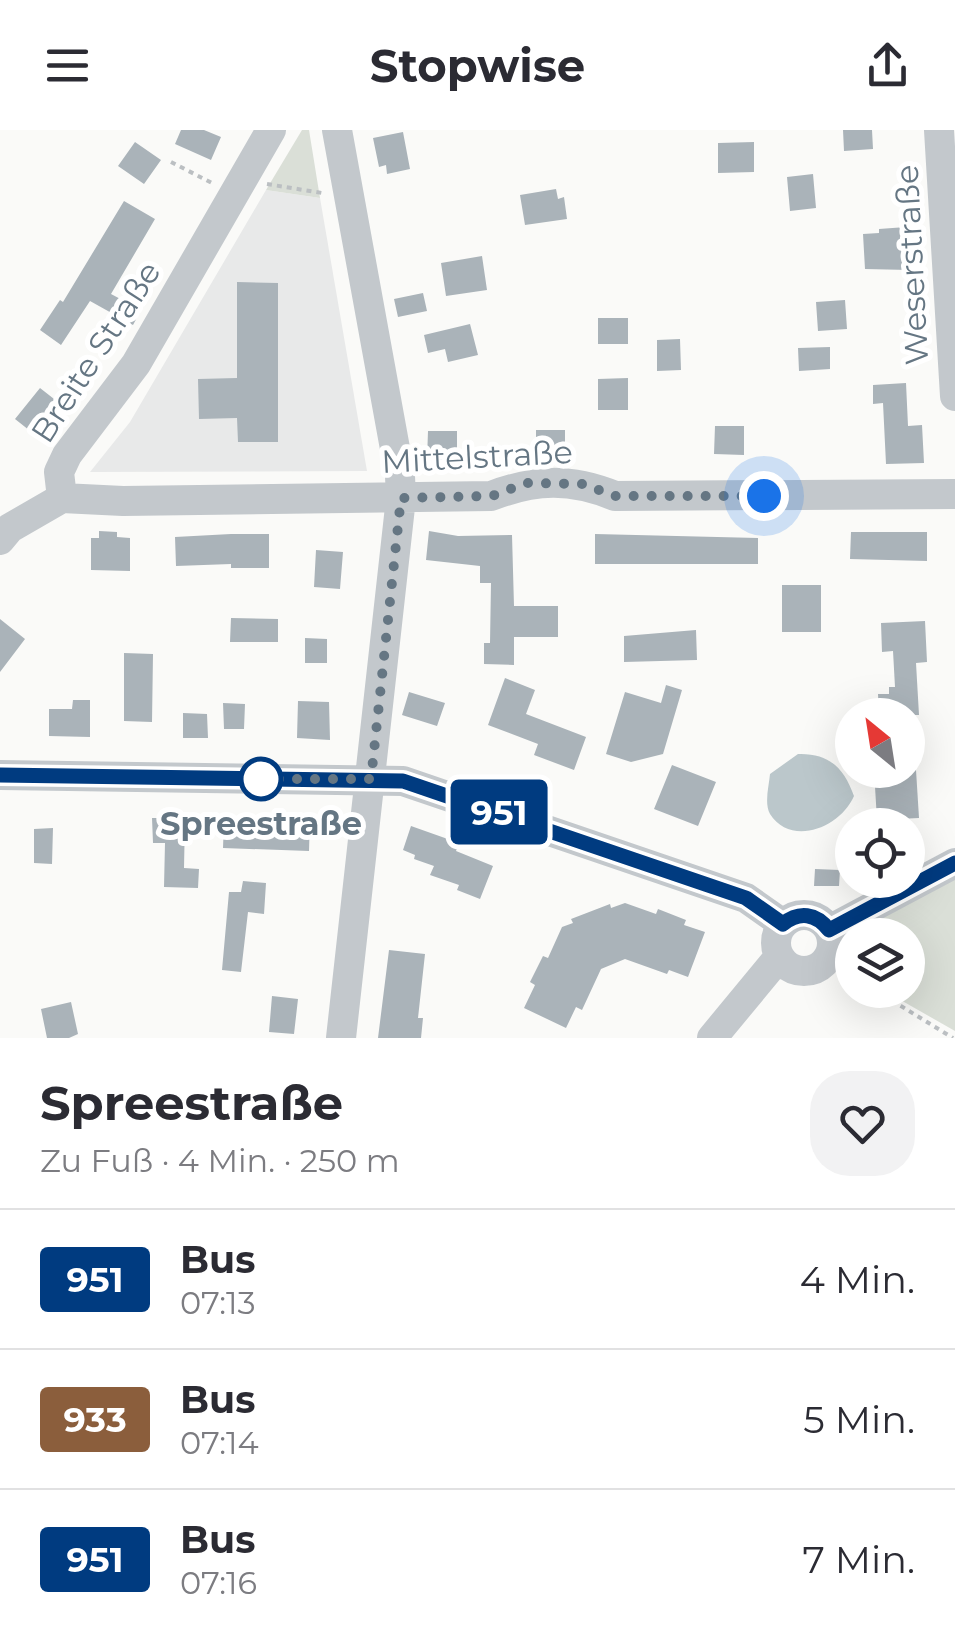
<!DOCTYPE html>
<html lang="de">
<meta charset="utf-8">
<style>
:root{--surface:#fff;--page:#f2f2f3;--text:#2b2b33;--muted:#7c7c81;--line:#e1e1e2}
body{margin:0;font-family:Montserrat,sans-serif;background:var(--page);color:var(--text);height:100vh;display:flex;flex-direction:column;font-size:38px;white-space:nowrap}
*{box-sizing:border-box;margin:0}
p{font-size:32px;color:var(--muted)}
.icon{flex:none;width:55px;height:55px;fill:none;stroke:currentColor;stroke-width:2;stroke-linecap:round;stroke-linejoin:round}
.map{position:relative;height:908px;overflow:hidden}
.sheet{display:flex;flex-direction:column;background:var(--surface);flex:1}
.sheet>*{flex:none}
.badge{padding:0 20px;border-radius:8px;font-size:35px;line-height:65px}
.needle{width:65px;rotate:330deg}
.fabs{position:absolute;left:835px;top:568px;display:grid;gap:20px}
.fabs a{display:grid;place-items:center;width:90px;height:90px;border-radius:50%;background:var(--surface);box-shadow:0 10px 40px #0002;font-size:50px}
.you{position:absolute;width:50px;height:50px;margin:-25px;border:8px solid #fff;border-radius:50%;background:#1a73e8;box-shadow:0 0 0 15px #1a73e833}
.map>.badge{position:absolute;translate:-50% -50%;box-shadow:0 0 0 5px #fff}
.round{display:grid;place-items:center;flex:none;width:105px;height:105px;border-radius:40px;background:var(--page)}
.headline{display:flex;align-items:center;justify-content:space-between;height:170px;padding:0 40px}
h1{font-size:48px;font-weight:700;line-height:75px}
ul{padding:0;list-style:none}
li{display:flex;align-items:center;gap:30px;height:140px;padding:0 40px;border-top:2px solid var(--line)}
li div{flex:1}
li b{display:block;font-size:38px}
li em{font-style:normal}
li .badge{min-width:110px;font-weight:700;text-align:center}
header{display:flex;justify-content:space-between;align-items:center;height:130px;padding:0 40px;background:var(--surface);font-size:45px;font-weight:700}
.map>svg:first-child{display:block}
.built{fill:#e8e9e9}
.green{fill:#dadfd7}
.water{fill:#bbc7cb}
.building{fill:#aab3b9}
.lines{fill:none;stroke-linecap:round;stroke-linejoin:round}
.path{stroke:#bbbfc2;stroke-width:4;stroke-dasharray:5 5;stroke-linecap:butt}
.minor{stroke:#c3c8cc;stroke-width:30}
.line-casing{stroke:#fff;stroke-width:22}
.line{stroke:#003b80;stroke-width:15}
.walk{stroke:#657683;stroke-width:10;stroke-dasharray:0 18}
.stop-dot{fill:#fff;stroke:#003b80;stroke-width:5}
.labels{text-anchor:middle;stroke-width:10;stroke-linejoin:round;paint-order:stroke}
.street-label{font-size:32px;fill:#657683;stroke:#fff}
.stop-label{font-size:32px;font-weight:bold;fill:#657683;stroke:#fff}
</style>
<header><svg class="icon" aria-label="menu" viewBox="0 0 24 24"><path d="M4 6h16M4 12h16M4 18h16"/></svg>Stopwise<svg class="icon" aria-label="share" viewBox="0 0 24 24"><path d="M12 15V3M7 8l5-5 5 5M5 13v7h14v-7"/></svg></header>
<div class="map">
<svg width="955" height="908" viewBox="0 0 955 908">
<rect width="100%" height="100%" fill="#fafaf8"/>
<path class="built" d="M 266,60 L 320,68 L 367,341 L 90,342 L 130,292 Z"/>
<path class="green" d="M 302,0 L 309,0 L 320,68 L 266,60 Z
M 955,746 L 955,901 L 883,860 L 908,860 L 908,805 L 852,805 L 852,843 L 841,836 L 845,823 L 843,807 Z"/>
<path class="water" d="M 798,624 C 829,623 844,638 854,666 C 840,698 791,717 770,684 C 764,673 769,656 770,644 Z"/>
<path class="building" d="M 181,0 L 204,0 L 221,7 L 211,30 L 175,14 Z
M 843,0 L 872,0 L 873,19 L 844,21 Z
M 403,2 L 410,39 L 387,44 L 386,35 L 379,37 L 373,8 Z
M 135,12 L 161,30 L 144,54 L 118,36 Z
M 754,12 L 754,42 L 718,43 L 718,13 Z
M 813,44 L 816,78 L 790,81 L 787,47 Z
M 556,59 L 558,69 L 564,67 L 567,89 L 525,95 L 520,65 Z
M 124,71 L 155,89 L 111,164 L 141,180 L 133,195 L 90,171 L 61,215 L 40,200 L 60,170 L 63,172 Z
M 906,97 L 909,140 L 865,139 L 863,104 L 879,103 L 879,99 Z
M 482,126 L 487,160 L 446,166 L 441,133 Z
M 237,152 L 278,153 L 278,312 L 238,312 L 237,288 L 199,289 L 198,249 L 237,248 Z
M 423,163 L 427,181 L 398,187 L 394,169 Z
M 845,170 L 847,199 L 818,201 L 816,172 Z
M 598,188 L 628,188 L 628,214 L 598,214 Z
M 470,194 L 478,225 L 448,232 L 445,219 L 428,223 L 424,205 Z
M 680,209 L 681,240 L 657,241 L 657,210 Z
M 830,217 L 830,239 L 799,241 L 798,218 Z
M 628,248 L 628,280 L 598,280 L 598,249 Z
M 906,253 L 908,296 L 922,295 L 924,333 L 886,334 L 883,273 L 873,274 L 873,255 Z
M 40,258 L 63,276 L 39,308 L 15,289 Z
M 715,296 L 744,296 L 744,325 L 714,324 Z
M 536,300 L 565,300 L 565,330 L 536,330 Z
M 428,301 L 457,301 L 457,330 L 427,330 Z
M 99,401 L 117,402 L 117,407 L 130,408 L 130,441 L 91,440 L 91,408 L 99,408 Z
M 429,401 L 458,406 L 512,405 L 514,476 L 558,476 L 558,507 L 514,507 L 514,535 L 484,534 L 484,513 L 490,513 L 491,453 L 480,453 L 480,436 L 426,430 Z
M 851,402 L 927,402 L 927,431 L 850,429 Z
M 231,404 L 269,404 L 269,438 L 231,438 L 231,434 L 176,436 L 175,407 Z
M 595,404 L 758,408 L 758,434 L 595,434 Z
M 316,420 L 343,422 L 340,459 L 314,457 Z
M 782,455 L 821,455 L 821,502 L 782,502 Z
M 231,488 L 278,489 L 278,512 L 230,512 Z
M 0,489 L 25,509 L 0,542 Z
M 925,491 L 927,532 L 916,533 L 919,585 L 879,585 L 878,564 L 889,564 L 889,557 L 895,557 L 893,521 L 882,522 L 881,493 Z
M 696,500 L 697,530 L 624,532 L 624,506 Z
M 305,508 L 327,509 L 327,533 L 305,533 Z
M 124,523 L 153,524 L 152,592 L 124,591 Z
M 505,548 L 535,560 L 526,584 L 586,607 L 574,640 L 534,625 L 538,614 L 488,595 Z
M 666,555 L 682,560 L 663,624 L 631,632 L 606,624 L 625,562 L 661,573 Z
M 409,562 L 445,573 L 437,596 L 402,585 Z
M 73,570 L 90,570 L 90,607 L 49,606 L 49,579 L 72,579 Z
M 298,571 L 329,572 L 330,610 L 297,608 Z
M 223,573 L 245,574 L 244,599 L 224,599 Z
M 183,583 L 207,584 L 208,608 L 183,608 Z
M 672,635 L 716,652 L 698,696 L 654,679 Z
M 874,640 L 916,640 L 919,688 L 877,690 Z
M 270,686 L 310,687 L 309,721 L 223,718 L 224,689 L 270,690 Z
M 152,688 L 185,688 L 184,738 L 199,739 L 198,758 L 164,757 L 165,713 L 153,713 Z
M 411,696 L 459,713 L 456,721 L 493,736 L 480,769 L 457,760 L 459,755 L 430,745 L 434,736 L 414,729 L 415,725 L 403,720 Z
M 53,698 L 52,734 L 34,733 L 34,699 Z
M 815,739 L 840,740 L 839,756 L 814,756 Z
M 243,751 L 266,753 L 264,784 L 248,782 L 241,842 L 222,840 L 229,762 L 241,762 Z
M 625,773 L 656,784 L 658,779 L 686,790 L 684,795 L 705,802 L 688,847 L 669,840 L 667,844 L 625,829 L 601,839 L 582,880 L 576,877 L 566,898 L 524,878 L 535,855 L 530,852 L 543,826 L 548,828 L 562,797 L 573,793 L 571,789 L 610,774 L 611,778 Z
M 389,820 L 425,824 L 418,888 L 423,888 L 421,908 L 378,908 Z
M 272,866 L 298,869 L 294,904 L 269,902 Z
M 71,872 L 78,904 L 69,908 L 47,908 L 41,879 Z"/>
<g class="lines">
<path class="path" d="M 171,32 L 212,53
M 267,54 L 322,63
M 841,840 L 852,847
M 875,860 L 953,908"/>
<path class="minor" d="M 337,0 L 400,346 L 401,368 L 341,908
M 939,0 L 955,266
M 62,368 L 123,371 L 491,366 C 536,349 570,348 615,366 L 955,364
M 0,410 L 10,398 L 62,368 L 59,342 L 67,325 L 136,234 L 271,0
M 0,645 L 403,651 L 746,768 L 783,794
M776 813a28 28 0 1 1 56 0a28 28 0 1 1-56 0Z
M 829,800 L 955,733
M 712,908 L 779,827"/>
</g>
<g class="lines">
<defs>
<path id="line" d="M 0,645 L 403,651 L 746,768 L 783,794 C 799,781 816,783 829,800 L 955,733"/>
</defs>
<use href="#line" class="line-casing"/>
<use href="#line" class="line"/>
<path class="walk" d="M 261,649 L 371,649 L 401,368 L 492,366 L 526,353 L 584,354 L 614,366 L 764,366"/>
</g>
<circle class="stop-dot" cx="261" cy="649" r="20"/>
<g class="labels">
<g class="street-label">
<text transform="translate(912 135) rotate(-93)" y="11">Weserstraße</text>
<text transform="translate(96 222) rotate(-57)" y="11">Breite Straße</text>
<text transform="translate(477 327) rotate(-3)" y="11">Mittelstraße</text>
</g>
<g class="stop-label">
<text x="261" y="705">Spreestraße</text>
</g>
</g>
</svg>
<div class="fabs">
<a><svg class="needle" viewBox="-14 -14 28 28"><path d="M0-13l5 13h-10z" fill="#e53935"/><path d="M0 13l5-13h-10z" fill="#7c7c81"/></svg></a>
<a><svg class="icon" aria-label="locate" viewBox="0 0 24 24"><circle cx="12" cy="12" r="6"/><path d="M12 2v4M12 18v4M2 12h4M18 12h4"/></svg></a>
<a><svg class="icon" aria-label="layers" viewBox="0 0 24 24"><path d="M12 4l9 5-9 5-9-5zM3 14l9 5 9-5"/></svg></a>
</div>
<div class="you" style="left:764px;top:366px"></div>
<b class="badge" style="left:499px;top:682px;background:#003b80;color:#fff">951</b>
</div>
<section class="sheet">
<div class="headline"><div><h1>Spreestraße</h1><p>Zu Fuß · 4 Min. · 250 m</p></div><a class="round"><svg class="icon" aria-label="heart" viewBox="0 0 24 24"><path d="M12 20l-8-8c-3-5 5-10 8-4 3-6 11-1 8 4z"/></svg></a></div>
<ul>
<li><span class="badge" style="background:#003b80;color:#fff">951</span><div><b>Bus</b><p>07:13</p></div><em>4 Min.</em></li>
<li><span class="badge" style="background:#8b5e3c;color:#fff">933</span><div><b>Bus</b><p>07:14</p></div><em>5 Min.</em></li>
<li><span class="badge" style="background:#003b80;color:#fff">951</span><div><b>Bus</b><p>07:16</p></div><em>7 Min.</em></li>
</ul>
</section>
